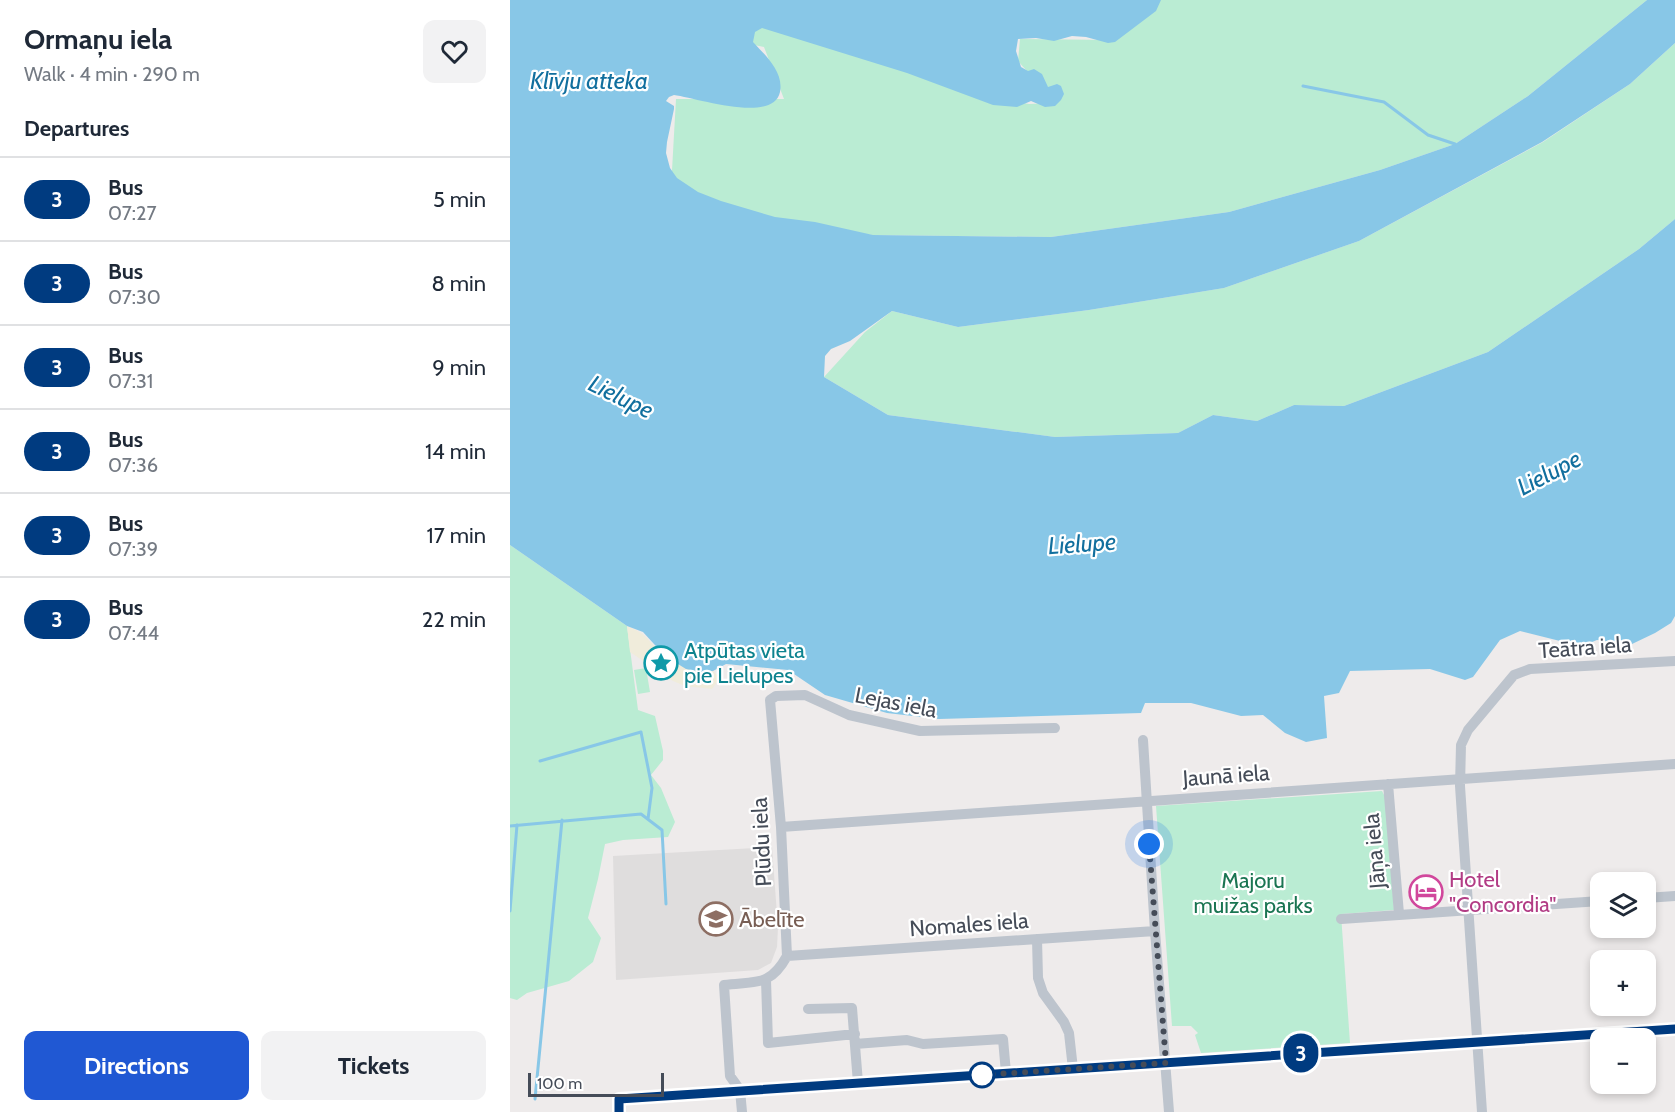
<!DOCTYPE html>
<meta charset="utf-8">
<style>
:root{--surface:#fff;--page:#f2f2f3;--text:#1f2937;--muted:#747a83;--line:#e0e1e3;--accent:#2058d3}
body{margin:0;font-family:Cabin,sans-serif;background:var(--page);color:var(--text);height:100vh;display:flex;flex-direction:column;font-size:22px;white-space:nowrap}
*{box-sizing:border-box;margin:0}
p{font-size:20px;color:var(--muted)}
.icon{flex:none;width:33px;height:33px;fill:none;stroke:currentColor;stroke-width:2;stroke-linecap:round;stroke-linejoin:round}
.map{position:relative;flex:1;overflow:hidden}
.sheet{display:flex;flex-direction:column;background:var(--surface);width:510px}
.sheet>*{flex:none}
.badge{padding:0 12px;border-radius:20px;font-size:21px;line-height:39px}
.tools{position:absolute;left:1080px;top:872px;display:grid;gap:12px}
.tools a{display:grid;place-items:center;width:66px;height:66px;border-radius:12px;background:var(--surface);box-shadow:0 3px 9px #0003;font-size:30px}
.scale{position:absolute;left:18px;bottom:15px;width:136px;box-sizing:border-box;padding-left:6px;border:3px solid #454c58;border-top:0;font-size:16px;line-height:21px;white-space:nowrap;color:#454c58;-webkit-text-stroke:4px #fff;paint-order:stroke}
.you{position:absolute;width:30px;height:30px;margin:-15px;border:4px solid #fff;border-radius:50%;background:#1a73e8;box-shadow:0 0 0 9px #1a73e833}
.map>.badge{position:absolute;translate:-50% -50%;box-shadow:0 0 0 3px #fff}
h2{padding:0 24px;font-size:22px;line-height:54px}
.round{display:grid;place-items:center;flex:none;width:63px;height:63px;border-radius:12px;background:var(--page)}
.head{display:flex;align-items:center;justify-content:space-between;height:102px;padding:0 24px}
h1{font-size:28px;font-weight:700;line-height:45px}
.button{display:flex;gap:12px;margin-top:auto;padding:12px 24px}
.button a{flex:1;height:69px;border-radius:12px;background:var(--accent);color:#fff;font-size:24px;font-weight:700;line-height:69px;text-align:center}
.button a+a{background:var(--page);color:var(--text)}
ul{padding:0;list-style:none}
li{display:flex;align-items:center;gap:18px;height:84px;padding:0 24px;border-top:2px solid var(--line)}
li div{flex:1}
li b{display:block;font-size:22px}
li em{font-style:normal}
li .badge{min-width:66px;font-weight:700;text-align:center}
main{display:flex;flex:1;min-height:0}
.map>svg:first-child{display:block}
.education{fill:#dfdddd}
.green{fill:#baecd3}
.sand{fill:#f0ecdb}
.water{fill:#88c7e7}
.lines{fill:none;stroke-linecap:round;stroke-linejoin:round}
.stream{stroke:#88c7e7;stroke-width:3}
.minor{stroke:#bdc4cd;stroke-width:10}
.line-casing{stroke:#fff;stroke-width:14}
.line{stroke:#003b80;stroke-width:9}
.walk{stroke:#454c58;stroke-width:6;stroke-dasharray:0 10.8}
.stop-dot{fill:#fff;stroke:#003b80;stroke-width:3}
.labels{text-anchor:middle;stroke-width:4.5;stroke-linejoin:round;paint-order:stroke}
.street-label{font-size:22px;fill:#454c58;stroke:#fff}
.culture-label{font-size:22px;fill:#0d838f;stroke:#fff;text-anchor:start}
.hotel-label{font-size:22px;fill:#b23c85;stroke:#fff;text-anchor:start}
.park-label{font-size:22px;fill:#1a7552;stroke:#fff}
.education-label{font-size:22px;fill:#785e54;stroke:#fff;text-anchor:start}
.water-label{font-size:24px;font-style:italic;fill:#116f9e;stroke:#fff}
</style>
<main>
<section class="sheet">
<div class="head"><div><h1>Ormaņu iela</h1><p>Walk · 4 min · 290 m</p></div><a class="round"><svg class="icon" aria-label="heart" viewBox="0 0 24 24"><path d="M12 20l-8-8c-3-5 5-10 8-4 3-6 11-1 8 4z"/></svg></a></div>
<h2>Departures</h2>
<ul>
<li><span class="badge" style="background:#003b80;color:#fff">3</span><div><b>Bus</b><p>07:27</p></div><em>5 min</em></li>
<li><span class="badge" style="background:#003b80;color:#fff">3</span><div><b>Bus</b><p>07:30</p></div><em>8 min</em></li>
<li><span class="badge" style="background:#003b80;color:#fff">3</span><div><b>Bus</b><p>07:31</p></div><em>9 min</em></li>
<li><span class="badge" style="background:#003b80;color:#fff">3</span><div><b>Bus</b><p>07:36</p></div><em>14 min</em></li>
<li><span class="badge" style="background:#003b80;color:#fff">3</span><div><b>Bus</b><p>07:39</p></div><em>17 min</em></li>
<li><span class="badge" style="background:#003b80;color:#fff">3</span><div><b>Bus</b><p>07:44</p></div><em>22 min</em></li>
</ul>
<div class="button"><a>Directions</a><a>Tickets</a></div>
</section>
<div class="map">
<svg width="1165" height="1112" viewBox="0 0 1165 1112">
<rect width="100%" height="100%" fill="#eeebeb"/>
<path class="education" d="M 262,847 L 268,928 L 267,947 L 261,963 L 248,970 L 106,980 L 103,856 Z"/>
<path class="green" d="M 644,0 L 1137,0 L 1018,96 L 945,144 L 870,170 L 719,212 L 541,237 L 362,235 L 251,218 L 161,188 L 166,99 L 274,99 L 254,47 L 155,27 L 205,8 L 467,95 L 519,104 L 545,103 L 538,90 L 532,88 L 508,61 L 510,39 L 604,40 Z
M 1165,43 L 1165,219 L 1129,249 L 978,352 L 834,406 L 784,405 L 747,421 L 703,415 L 668,433 L 545,437 L 378,415 L 314,377 L 355,332 L 382,311 L 448,327 L 579,310 L 714,288 L 849,241 L 1033,142 L 1120,84 Z
M 0,545 L 117,626 L 128,710 L 145,716 L 153,751 L 153,760 L 141,775 L 151,788 L 165,822 L 158,837 L 113,840 L 95,844 L 88,879 L 78,918 L 91,938 L 83,962 L 59,981 L 17,993 L 7,1000 L 0,998 Z
M 136,668 L 140,692 L 128,694 L 124,670 Z
M 872,791 L 876,799 L 884,910 L 831,914 L 840,1043 L 691,1053 L 685,1035 L 688,1033 L 681,1026 L 662,1026 L 646,806 Z"/>
<path class="sand" d="M 117,626 C 140,635 137,642 154,655 C 165,664 190,673 203,671 L 210,678 L 202,689 L 175,686 L 163,681 L 120,652 Z"/>
<path class="water" d="M 0,0 L 651,0 L 646,11 L 605,42 L 598,43 L 576,37 L 562,36 L 544,41 L 526,38 L 508,39 L 506,51 L 511,67 L 518,71 L 524,69 L 532,74 L 538,87 L 547,84 L 551,86 L 554,94 L 551,100 L 545,106 L 535,107 L 521,101 L 507,107 L 483,105 L 397,73 L 252,28 L 245,32 L 243,42 C 255,55 274,72 270,92 C 263,124 187,98 164,95 L 159,97 L 156,101 L 164,106 L 164,109 L 157,142 L 156,153 L 160,168 L 167,178 L 188,192 L 211,201 L 265,217 L 305,222 L 363,235 L 541,237 L 719,212 L 870,170 L 945,144 L 1018,96 L 1137,0 L 1165,0 L 1165,43 L 1120,84 L 1032,142 L 849,241 L 714,288 L 579,310 L 448,327 L 382,311 L 340,341 L 321,349 L 315,356 L 314,377 L 378,415 L 545,437 L 668,433 L 703,415 L 747,421 L 784,405 L 834,406 L 978,352 L 1129,249 L 1165,219 L 1165,616 L 1161,623 L 1145,633 L 1122,644 L 1087,640 L 1077,644 L 1050,641 L 1010,631 L 990,640 L 963,677 L 955,680 L 920,669 L 840,671 L 829,693 L 814,696 L 817,738 L 796,742 L 775,733 L 753,715 L 731,716 L 681,703 L 635,703 L 631,713 L 429,719 L 377,713 L 315,695 L 278,670 L 216,664 L 203,671 L 192,672 L 176,669 L 155,656 L 133,632 L 117,626 L 0,545 Z"/>
<g class="lines">
<path class="stream" d="M 793,86 L 874,102 L 918,135 L 945,144
M 30,761 L 131,732 L 142,788 L 138,819
M 0,826 L 131,814 L 152,830 L 156,904
M 0,911 L 7,825
M 25,1099 L 52,820"/>
<path class="minor" d="M 633,740 L 645,931 L 659,1112
M 878,784 L 889,914
M 271,827 L 1165,764
M 1136,898 L 1165,896
M 831,919 L 1090,901
M 527,939 L 528,978 L 533,993 L 554,1022 L 559,1033 L 563,1069
M 277,956 L 645,931
M 256,980 L 258,1043 L 345,1034
M 298,1009 L 342,1008 L 348,1083
M 345,1044 L 397,1040 L 413,1044 L 493,1039 L 496,1073
M 109,1112 L 109,1099 L 1165,1029
M 232,1112 L 230,1090 L 220,1076 L 214,985 C 246,981 260,987 277,956 L 271,827 L 260,700 L 266,696 L 295,695 L 339,715 L 410,731 L 545,728
M 972,1112 L 950,786 L 951,745 L 958,730 L 1004,675 L 1020,669 L 1165,661"/>
</g>
<g class="lines">
<defs>
<path id="line" d="M 109,1112 L 109,1099 L 1165,1029"/>
</defs>
<use href="#line" class="line-casing"/>
<use href="#line" class="line"/>
<path class="walk" d="M 472,1075 L 656,1063 L 639,844"/>
</g>
<defs>
<symbol id="sight-ring" viewBox="-11 -11 22 22"><circle r="9.5" fill="#fff" stroke="#0f9aa8" stroke-width="1.5"/><path d="M0-6L1.8-2.2L6-1.7L2.9 1.2L3.7 5.4L0 3.3L-3.7 5.4L-2.9 1.2L-6-1.7L-1.8-2.2Z" fill="#0f9aa8"/></symbol>
<symbol id="hotel-ring" viewBox="-11 -11 22 22"><circle r="9.5" fill="#fff" stroke="#d1479c" stroke-width="1.5"/><path d="M-6-4.5h1.5V1H6V5H4.5V3h-9V5H-6ZM-4 0a1.8 1.8 0 1 1 3.6 0ZM.5 0V-2.5h3Q6-2.5 6 0Z" fill="#d1479c"/></symbol>
<symbol id="school-ring" viewBox="-11 -11 22 22"><circle r="9.5" fill="#fff" stroke="#8d6e63" stroke-width="1.5"/><path d="M0-5L7-2L0 1L-7-2ZM-4 1L0 2.5L4 1V4Q0 6-4 4Z" fill="#8d6e63"/></symbol>
</defs>
<g fill-rule="evenodd">
<use href="#sight-ring" x="132" y="644" width="38" height="38"/>
<use href="#hotel-ring" x="897" y="873" width="38" height="38"/>
<use href="#school-ring" x="187" y="900" width="38" height="38"/>
</g>
<circle class="stop-dot" cx="472" cy="1075" r="12"/>
<g class="labels">
<g class="street-label">
<text transform="translate(1075 647) rotate(-4)" y="8">Teātra iela</text>
<text transform="translate(386 702) rotate(11)" y="8">Lejas iela</text>
<text transform="translate(716 775) rotate(-4)" y="8">Jaunā iela</text>
<text transform="translate(251 842) rotate(-93)" y="8">Plūdu iela</text>
<text transform="translate(864 851) rotate(-95)" y="8">Jāņa iela</text>
<text transform="translate(459 924) rotate(-4)" y="8">Nomales iela</text>
</g>
<g class="culture-label">
<text x="174" y="658">Atpūtas vieta<tspan x="174" dy="25">pie Lielupes</tspan></text>
</g>
<g class="hotel-label">
<text x="939" y="887">Hotel<tspan x="939" dy="25">"Concordia"</tspan></text>
</g>
<g class="park-label">
<text x="743" y="888">Majoru<tspan x="743" dy="25">muižas parks</tspan></text>
</g>
<g class="education-label">
<text x="229" y="927">Ābelīte</text>
</g>
<g class="water-label">
<text x="79" y="89">Klīvju atteka</text>
<text transform="translate(111 397) rotate(26)" y="8">Lielupe</text>
<text transform="translate(1039 473) rotate(-28)" y="8">Lielupe</text>
<text transform="translate(572 544) rotate(-4)" y="8">Lielupe</text>
</g>
</g>
</svg>
<div class="tools">
<a><svg class="icon" aria-label="layers" viewBox="0 0 24 24"><path d="M12 4l9 5-9 5-9-5zM3 14l9 5 9-5"/></svg></a>
<a>+</a>
<a>−</a>
</div>
<div class="scale">100 m</div>
<div class="you" style="left:639px;top:844px"></div>
<b class="badge" style="left:791px;top:1053px;background:#003b80;color:#fff">3</b>
</div>
</main>
